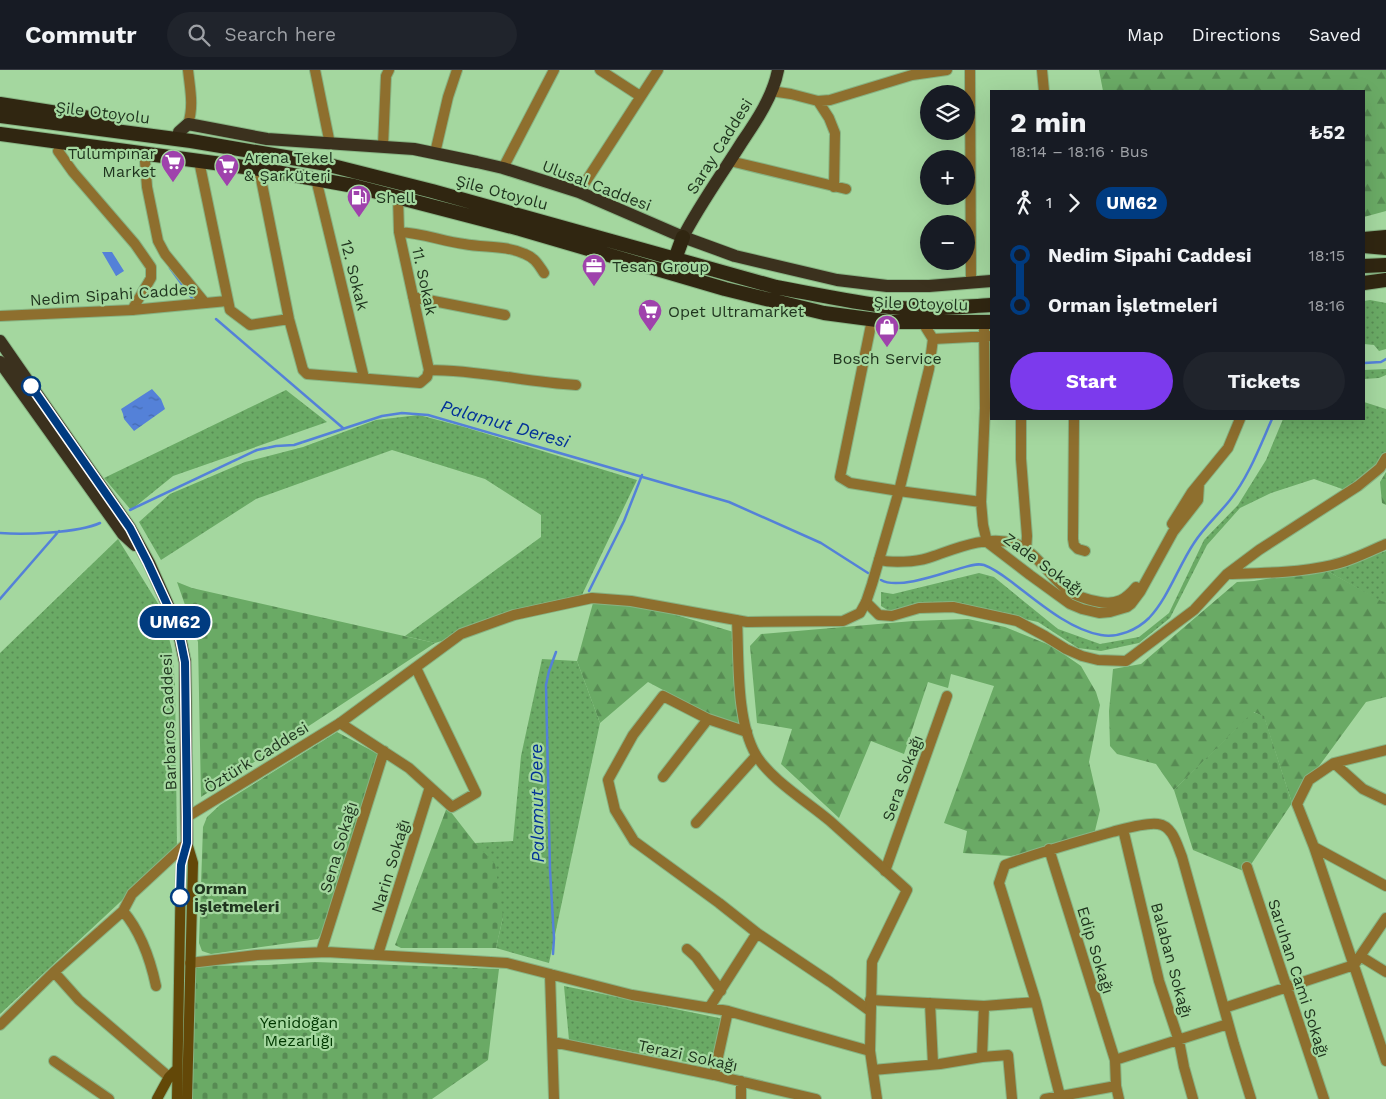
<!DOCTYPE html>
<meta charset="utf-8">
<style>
:root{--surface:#171b24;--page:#20242c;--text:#f1f3f6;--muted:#9ea1a6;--line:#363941;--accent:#7c3aed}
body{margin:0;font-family:"Work Sans",sans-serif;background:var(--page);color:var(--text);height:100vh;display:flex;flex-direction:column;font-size:19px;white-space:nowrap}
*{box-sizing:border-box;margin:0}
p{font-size:16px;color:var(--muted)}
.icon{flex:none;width:28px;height:28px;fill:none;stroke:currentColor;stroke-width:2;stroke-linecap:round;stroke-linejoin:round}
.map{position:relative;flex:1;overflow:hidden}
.sheet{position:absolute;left:990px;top:20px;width:375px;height:330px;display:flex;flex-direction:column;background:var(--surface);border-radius:0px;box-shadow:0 5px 20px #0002}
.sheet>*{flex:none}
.badge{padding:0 10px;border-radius:16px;font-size:18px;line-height:32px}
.buttons{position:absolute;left:920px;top:15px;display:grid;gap:10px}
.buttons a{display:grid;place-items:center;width:55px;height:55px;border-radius:50%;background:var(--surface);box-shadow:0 5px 20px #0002;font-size:25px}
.map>.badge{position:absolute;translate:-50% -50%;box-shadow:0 0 0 2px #fff}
.legs{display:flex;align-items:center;gap:8px;height:55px;padding:0 20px;font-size:16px}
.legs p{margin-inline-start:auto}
.overview{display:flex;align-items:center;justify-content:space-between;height:85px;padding:0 20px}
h1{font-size:28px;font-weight:700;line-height:38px}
.button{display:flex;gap:10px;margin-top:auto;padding:10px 20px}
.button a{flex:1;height:58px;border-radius:30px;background:var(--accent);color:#fff;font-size:20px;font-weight:700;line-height:58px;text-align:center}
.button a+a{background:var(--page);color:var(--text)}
ul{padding:0 20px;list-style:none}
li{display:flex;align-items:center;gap:18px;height:50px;font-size:19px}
li i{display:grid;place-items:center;width:8px;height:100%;margin:0 6px;background:currentColor}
li i::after{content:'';width:12px;height:12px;margin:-6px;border:4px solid;border-radius:50%;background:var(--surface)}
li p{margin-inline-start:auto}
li:first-child i{background:linear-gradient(#0000 50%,currentColor 0)}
li:last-child i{background:linear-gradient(currentColor 50%,#0000 0)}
header{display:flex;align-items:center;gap:30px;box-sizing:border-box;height:70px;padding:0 25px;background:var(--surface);border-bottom:1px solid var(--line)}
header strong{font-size:24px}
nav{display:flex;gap:28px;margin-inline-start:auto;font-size:18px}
.search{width:350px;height:45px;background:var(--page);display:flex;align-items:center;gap:12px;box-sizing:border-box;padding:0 18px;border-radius:28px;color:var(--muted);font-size:19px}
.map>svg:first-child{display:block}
.grass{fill:url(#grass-dots)}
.forest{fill:url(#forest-firs)}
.cemetery{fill:url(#cemetery-stones)}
.water{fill:url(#water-ripples)}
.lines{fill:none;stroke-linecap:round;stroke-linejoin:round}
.stream{stroke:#5481d8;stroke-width:2.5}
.minor-casing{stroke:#87b383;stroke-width:12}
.tertiary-casing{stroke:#87b383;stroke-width:12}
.secondary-casing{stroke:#87b383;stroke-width:12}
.primary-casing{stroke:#87b383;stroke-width:14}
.trunk-casing{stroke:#87b383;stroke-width:16}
.minor{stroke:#8e6f2e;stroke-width:10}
.tertiary{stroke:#8e6f2e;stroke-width:10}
.secondary{stroke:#634808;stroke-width:10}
.primary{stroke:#3b311e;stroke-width:12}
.trunk{stroke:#302611;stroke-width:14}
.line-1-casing{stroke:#fff;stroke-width:11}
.line-1{stroke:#003b80;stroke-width:8}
.stop-1-dot{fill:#fff;stroke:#003b80;stroke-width:2.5}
.labels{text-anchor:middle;stroke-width:4.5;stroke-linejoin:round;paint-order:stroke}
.street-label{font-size:16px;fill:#1f341e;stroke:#a4d79f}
.poi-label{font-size:16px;fill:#1f341e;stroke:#a4d79f;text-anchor:start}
.stop-label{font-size:16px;font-weight:bold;fill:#1f341e;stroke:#a4d79f;text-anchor:start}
.park-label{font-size:16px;fill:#003800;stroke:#a4d79f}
.water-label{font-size:18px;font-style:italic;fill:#033298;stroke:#a4d79f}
</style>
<header>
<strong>Commutr</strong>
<div class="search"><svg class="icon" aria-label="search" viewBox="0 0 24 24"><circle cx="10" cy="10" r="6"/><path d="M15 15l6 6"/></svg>Search here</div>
<nav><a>Map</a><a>Directions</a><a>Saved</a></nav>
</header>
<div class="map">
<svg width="1386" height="1029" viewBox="0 0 1386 1029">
<defs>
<pattern id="grass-dots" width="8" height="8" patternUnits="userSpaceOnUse" patternTransform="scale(1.25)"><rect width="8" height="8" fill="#6aaa65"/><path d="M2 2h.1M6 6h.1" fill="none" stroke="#578b53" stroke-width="1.8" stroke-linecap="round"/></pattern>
<pattern id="forest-firs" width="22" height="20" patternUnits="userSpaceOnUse" patternTransform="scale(1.25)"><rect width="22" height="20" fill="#6aaa65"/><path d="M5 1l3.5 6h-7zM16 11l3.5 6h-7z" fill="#578b53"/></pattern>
<pattern id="cemetery-stones" width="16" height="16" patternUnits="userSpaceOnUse" patternTransform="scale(1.25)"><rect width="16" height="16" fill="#6aaa65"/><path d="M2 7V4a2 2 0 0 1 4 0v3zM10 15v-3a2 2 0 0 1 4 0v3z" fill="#578b53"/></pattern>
<pattern id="water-ripples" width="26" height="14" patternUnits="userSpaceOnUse" patternTransform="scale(1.25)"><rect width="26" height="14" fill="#5481d8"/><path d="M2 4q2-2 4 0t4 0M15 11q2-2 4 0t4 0" fill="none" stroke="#456aaf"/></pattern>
</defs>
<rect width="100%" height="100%" fill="#a4d79f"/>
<path class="grass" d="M 1370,230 L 1386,233 L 1386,279 L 1379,281 L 1374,275 L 1364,274 L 1364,231 Z
M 1386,299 L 1386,305 L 1379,308 L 1364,309 L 1364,300 Z
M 286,320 L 327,352 L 173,406 L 131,440 L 104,408 Z
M 1364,332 L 1386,339 L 1386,383 L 1379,396 L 1345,420 L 1314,409 L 1271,423 L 1240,438 L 1207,475 L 1170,548 L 1139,573 L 1101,581 L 1078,578 L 1038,552 L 943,532 L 889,541 L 881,536 L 881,522 L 893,524 L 979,503 L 994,507 L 1058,559 L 1100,574 L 1139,567 L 1169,543 L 1204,470 L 1238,435 L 1266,390 L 1283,349 L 1364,349 Z
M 419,345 L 464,357 L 637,410 L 581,527 L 568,533 L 435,573 L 405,566 L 541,467 L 541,445 L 485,409 L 392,380 L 256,429 L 161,490 L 139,452 L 170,424 L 245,392 L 303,377 L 376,350 Z
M 118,469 L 162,540 L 172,580 L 175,614 L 177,779 L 0,944 L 0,583 Z
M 1386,481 L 1386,531 L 1383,533 L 1324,499 Z
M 542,589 L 577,591 L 600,653 L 549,893 L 496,878 L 503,847 L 475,773 L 513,771 L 521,686 Z
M 564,916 L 724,949 L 713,997 L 569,970 Z"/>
<path class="forest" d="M 1099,0 L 1386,0 L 1386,141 L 1364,147 L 1364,21 L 1103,21 Z
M 1386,402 L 1386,435 L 1382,433 L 1380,412 Z
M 1324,499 L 1383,532 L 1386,531 L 1386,627 L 1366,632 L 1292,733 L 1264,647 L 1254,642 L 1174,720 L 1156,694 L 1117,684 L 1110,676 L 1109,641 L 1113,599 L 1141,594 L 1237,512 L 1254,511 Z
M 622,529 L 737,563 L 743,576 L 738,660 L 648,612 L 600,653 L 577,591 L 593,533 Z
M 968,549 L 1005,557 L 1052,576 L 1081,596 L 1096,622 L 1100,635 L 1089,692 L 1100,740 L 1093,769 L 1011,786 L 963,783 L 967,761 L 944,753 L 994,616 L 951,604 L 948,618 L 928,612 L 904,684 L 871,671 L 839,748 L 781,694 L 792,659 L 757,653 L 750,576 L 761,564 L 913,551 Z"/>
<path class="cemetery" d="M 177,512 L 192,518 L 435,573 L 201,727 L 198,572 Z
M 1253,642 L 1264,646 L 1292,733 L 1246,802 L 1193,780 L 1174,720 Z
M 337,662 L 378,684 L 323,861 L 318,869 L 211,884 L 202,881 L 199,873 L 203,757 L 207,747 L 220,735 Z
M 447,737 L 475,773 L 495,794 L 503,847 L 496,878 L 401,878 L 395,875 Z
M 315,892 L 499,899 L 488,990 L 432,1029 L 191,1029 L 193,896 L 268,895 Z"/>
<path class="water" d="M 102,182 L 112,182 L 124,201 L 116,206 Z
M 152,319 L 161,329 L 165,339 L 134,361 L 124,349 L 123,344 L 121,339 Z"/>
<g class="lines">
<path class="stream" d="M 170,198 L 192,228
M 216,249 L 343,358
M 1364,293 L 1381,292 L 1386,289
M 130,440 L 257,380 L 276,376 L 294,375 L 382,346 L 402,343 L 428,345 L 729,432 L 821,473 L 868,503
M 0,463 C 24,465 78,463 100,453
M 881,510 C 896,519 935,506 951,501 C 961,499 974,492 984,495 C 995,499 1005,507 1013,513 C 1038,532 1070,560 1101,565 C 1118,568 1137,560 1149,548 C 1168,528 1178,497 1194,473 C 1204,457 1219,444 1230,430 C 1249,406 1260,376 1272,349
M 589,521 L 624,451 L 642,405
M 0,529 L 59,461
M 553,884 L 554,868 L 550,800 L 546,615 L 549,601 L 556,582"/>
<defs>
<path id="minor" d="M 315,0 L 330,74
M 600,0 L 640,26
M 970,0 L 971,213
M 1042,0 L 1044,21
M 771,21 L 791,24 L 818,31 L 830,30 L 912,5 L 947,0
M 818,31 L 829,48 L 835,63 L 834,117
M 383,76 L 386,6 L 389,0
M 58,81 L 73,102 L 135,174 L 151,197 L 151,208 L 132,240
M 435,83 L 448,27 L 457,0
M 145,91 L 147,117 L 158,171 L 165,184 L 205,233
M 199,91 L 230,240 L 250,255 L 289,249
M 730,91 L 846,119
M 503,98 L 554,0
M 259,99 L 289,249 L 303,300 L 307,304 L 420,313 L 427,307 L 429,300
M 316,109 L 364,308
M 579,122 L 658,0
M 398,127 L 399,162 L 429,300
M 399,162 C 422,163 442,171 464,174 C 485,178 506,175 525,184 C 535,188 538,194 544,203
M 413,227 L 505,245
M 872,250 L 840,407 L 850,413 L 899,421 L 981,432
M 984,252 L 985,338 L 981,432 L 983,455 L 987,472 L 1030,505 L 1070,534 L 1082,539 L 1099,543 L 1110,542 L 1127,537 L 1131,534 L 1140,522 L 1173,462 L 1198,430 L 1199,414
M 933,269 L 991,266
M 429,300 C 479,300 526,312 576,315
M 1021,349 L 1021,389 L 1027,466 L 1026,481
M 1074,349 L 1073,469 L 1074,475 L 1078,479 L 1085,481
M 1172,454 L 1192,422 L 1228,378 L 1240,349
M 879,490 C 892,493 916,492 928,488 C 955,479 985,465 1014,473 C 1034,480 1049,505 1065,518 C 1074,526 1089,530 1100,532 C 1117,535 1126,529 1136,517
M 1227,504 C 1262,503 1297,503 1332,495 C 1351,491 1368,482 1386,474
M 866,532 L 879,545 L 892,546 L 919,538 L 953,537 L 1017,551 L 1045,566 L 1066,579 L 1082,586 L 1098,590 L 1126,591 L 1194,540 L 1227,504 L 1259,480 L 1358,416 L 1380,398 L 1386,388
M 340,653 L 409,698 L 452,737 L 476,723 L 416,598
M 747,662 L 708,649 L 663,626 L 633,665 L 608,710 L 615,740 L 634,771 L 719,833 L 757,863 L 830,912 L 870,941
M 1386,680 L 1334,693 L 1309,710 L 1297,734 L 1314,777 L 1386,991
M 1334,693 L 1363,719 L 1386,730
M 663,707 L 708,649
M 696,753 L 756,686
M 1123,759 L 1159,911 L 1179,971 L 1184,997 L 1193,1029
M 1314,777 L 1386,816
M 1049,779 L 1115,990
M 1247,797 L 1324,1029
M 885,801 L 947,626
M 123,841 C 141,862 150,888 156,916
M 687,879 L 696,887 L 721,921
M 321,882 L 384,681
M 378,884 L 430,717
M 1360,886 L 1386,902
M 190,893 L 257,885 L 327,882 L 507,893 L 632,925 L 728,941 L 870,981
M 54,902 L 79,930 L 169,1007
M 550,904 L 554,1029
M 870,930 L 984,936 L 1036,932
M 930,933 L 933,994
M 709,938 L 757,863
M 1224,938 L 1354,895 L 1386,848
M 0,955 L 54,902 L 123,841 L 132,824 L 187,773
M 553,972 L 714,1005 L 816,1029
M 982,987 L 1008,985 L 1012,1029
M 54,991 L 109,1029
M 873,1000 L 940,994 L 982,987 L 984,936
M 714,1005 L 728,941
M 1060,1026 L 1036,932 L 999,813 L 1005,795 C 1040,782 1076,772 1112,762 C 1124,759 1146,752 1158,754 C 1173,756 1177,775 1182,787 L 1234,974 L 1251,1029
M 741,1029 L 741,1011
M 1045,1029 L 1116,1016
M 1119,1029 L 1116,1016 L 1115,990 L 1228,954"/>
<path id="tertiary" d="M 188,0 C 190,19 194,36 188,54
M 0,246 L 132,240 L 227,231
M 737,550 C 739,590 736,651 756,685 C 770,709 809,733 830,751 C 856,774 881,797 907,820 L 872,892 L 870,981 L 877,1029
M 187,747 L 340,653 L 461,564 L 514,545 L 592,528 L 631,531 L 747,552 L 843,551 L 860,543 L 866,532 L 872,514 L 899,421 L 929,299 L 933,269 L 923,253"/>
<path id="secondary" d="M 157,1029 L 169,1007 L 177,999
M 177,1029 L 181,795 L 187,773
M 187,1029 L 193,793 L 187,773"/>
<path id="primary" d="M 179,62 L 188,54 L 267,69 L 414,79 L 477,92 L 503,98 L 579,122 L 683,167 L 735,186 L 837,210 L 887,216 L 929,216 L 991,211
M 683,167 C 700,134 722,104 742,72 C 757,50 773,26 778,0
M 0,271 L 130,458 L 149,493 L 178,558 L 185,592 L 187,773
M 0,292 L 123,464 L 135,475"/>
<path id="trunk" d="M 0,34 L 115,52
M 0,46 L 191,71 L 321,93 L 432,121 L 776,217 C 814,224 852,232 890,237 C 923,241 958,237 991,235
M 0,64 L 259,99 L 354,116 L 520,159 L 725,219 L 824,243 L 892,252 L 991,252
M 1364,169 L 1386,167
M 1364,176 L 1386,178
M 675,189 L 683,167
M 1364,196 L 1386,195
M 1364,213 L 1386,210"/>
</defs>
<use href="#minor" class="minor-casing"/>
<use href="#tertiary" class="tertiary-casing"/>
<use href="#secondary" class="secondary-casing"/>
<use href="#primary" class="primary-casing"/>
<use href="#trunk" class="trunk-casing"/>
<use href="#minor" class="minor"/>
<use href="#tertiary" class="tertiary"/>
<use href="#secondary" class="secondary"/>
<use href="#primary" class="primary"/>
<use href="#trunk" class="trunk"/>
</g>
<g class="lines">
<defs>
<path id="line-1" d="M 31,316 L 130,458 L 148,493 L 178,558 L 185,592 L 187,747 L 187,773 L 181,795 L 180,827"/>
</defs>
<use href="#line-1" class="line-1-casing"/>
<use href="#line-1" class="line-1"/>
</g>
<defs>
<symbol id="supermarket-pin" viewBox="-11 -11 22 30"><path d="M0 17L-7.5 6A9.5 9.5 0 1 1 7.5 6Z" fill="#9f42ac" stroke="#a4d79f"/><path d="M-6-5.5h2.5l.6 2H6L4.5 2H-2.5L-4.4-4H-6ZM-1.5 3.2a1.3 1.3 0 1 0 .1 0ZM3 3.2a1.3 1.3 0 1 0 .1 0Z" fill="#fff"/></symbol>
<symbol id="fuel-pin" viewBox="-11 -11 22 30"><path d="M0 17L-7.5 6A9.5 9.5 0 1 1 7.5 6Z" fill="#9f42ac" stroke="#a4d79f"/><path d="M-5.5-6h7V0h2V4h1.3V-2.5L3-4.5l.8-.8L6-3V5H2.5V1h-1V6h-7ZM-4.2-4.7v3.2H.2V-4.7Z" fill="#fff"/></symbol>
<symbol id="office-pin" viewBox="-11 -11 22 30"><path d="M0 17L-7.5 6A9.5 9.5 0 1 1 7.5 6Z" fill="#9f42ac" stroke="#a4d79f"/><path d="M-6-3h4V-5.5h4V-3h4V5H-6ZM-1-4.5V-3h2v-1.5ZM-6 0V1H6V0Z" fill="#fff"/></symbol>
<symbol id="shop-pin" viewBox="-11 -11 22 30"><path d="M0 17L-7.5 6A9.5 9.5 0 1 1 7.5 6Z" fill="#9f42ac" stroke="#a4d79f"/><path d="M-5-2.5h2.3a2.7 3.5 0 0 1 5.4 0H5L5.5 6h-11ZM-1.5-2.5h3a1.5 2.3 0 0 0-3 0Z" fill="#fff"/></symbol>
</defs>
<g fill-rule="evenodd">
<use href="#supermarket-pin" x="159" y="78" width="28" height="38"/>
<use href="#supermarket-pin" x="213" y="82" width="28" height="38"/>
<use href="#fuel-pin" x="345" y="113" width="28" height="38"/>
<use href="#office-pin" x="580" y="182" width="28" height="38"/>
<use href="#supermarket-pin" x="636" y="227" width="28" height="38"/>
<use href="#shop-pin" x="873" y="243" width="28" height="38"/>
</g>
<g class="stop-1-dot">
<circle cx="31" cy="316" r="9"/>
<circle cx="180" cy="827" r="9"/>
</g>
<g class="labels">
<g class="street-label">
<text transform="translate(103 42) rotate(7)" y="6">Şile Otoyolu</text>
<text transform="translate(719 76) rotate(-58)" y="6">Saray Caddesi</text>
<text transform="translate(597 115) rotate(21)" y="6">Ulusal Caddesi</text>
<text transform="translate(502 122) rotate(15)" y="6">Şile Otoyolu</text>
<text transform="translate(355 205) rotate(76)" y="6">12. Sokak</text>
<text transform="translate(425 211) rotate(78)" y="6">11. Sokak</text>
<text transform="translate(113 224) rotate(-4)" y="6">Nedim Sipahi Caddes</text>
<text transform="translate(921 233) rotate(2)" y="6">Şile Otoyolu</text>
<text transform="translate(1044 494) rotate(36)" y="6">Zade Sokağı</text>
<text transform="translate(168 652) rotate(-92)" y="6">Barbaros Caddesi</text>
<text transform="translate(256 687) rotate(-32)" y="6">Öztürk Caddesi</text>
<text transform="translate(902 708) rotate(-70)" y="6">Sera Sokağı</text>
<text transform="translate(338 777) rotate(-73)" y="6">Sena Sokağı</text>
<text transform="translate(390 796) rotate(-73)" y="6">Narin Sokağı</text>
<text transform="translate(1096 880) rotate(73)" y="6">Edip Sokağı</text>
<text transform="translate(1172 890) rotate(75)" y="6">Balaban Sokağı</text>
<text transform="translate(1299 908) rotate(72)" y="6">Saruhan Cami Sokağı</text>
<text transform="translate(688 985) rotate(12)" y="6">Terazi Sokağı</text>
</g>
<g class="poi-label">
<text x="156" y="89" text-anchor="end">Tulumpınar<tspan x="156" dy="18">Market</tspan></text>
<text x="244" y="93">Arena Tekel<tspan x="244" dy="18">&amp; Şarküteri</tspan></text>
<text x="376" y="133">Shell</text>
<text x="612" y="202">Tesan Group</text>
<text x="668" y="247">Opet Ultramarket</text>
<text x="887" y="294" text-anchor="middle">Bosch Service</text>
</g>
<g class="stop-label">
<text x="194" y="824">Orman<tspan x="194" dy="18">İşletmeleri</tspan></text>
</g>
<g class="park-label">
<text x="299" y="958">Yenidoğan<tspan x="299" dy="18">Mezarlığı</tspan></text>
</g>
<g class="water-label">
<text transform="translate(505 354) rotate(16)" y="6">Palamut Deresi</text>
<text transform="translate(537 733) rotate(-91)" y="6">Palamut Dere</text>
</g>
</g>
</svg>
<div class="buttons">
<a><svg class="icon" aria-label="layers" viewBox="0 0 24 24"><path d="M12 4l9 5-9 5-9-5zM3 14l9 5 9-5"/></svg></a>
<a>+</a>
<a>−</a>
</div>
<b class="badge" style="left:175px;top:552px;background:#003b80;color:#fff">UM62</b>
<section class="sheet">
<div class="overview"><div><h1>2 min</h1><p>18:14 – 18:16 · Bus</p></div><b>₺52</b></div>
<div class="legs"><svg class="icon" aria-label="walk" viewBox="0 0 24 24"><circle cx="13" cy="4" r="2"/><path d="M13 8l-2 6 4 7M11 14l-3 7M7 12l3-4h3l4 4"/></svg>1<svg class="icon" aria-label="forward" viewBox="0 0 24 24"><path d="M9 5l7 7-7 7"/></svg><b class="badge" style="background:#003b80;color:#fff">UM62</b></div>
<ul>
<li><i style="color:#003b80"></i><b>Nedim Sipahi Caddesi</b><p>18:15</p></li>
<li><i style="color:#003b80"></i><b>Orman İşletmeleri</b><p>18:16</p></li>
</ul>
<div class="button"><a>Start</a><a>Tickets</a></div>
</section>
</div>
